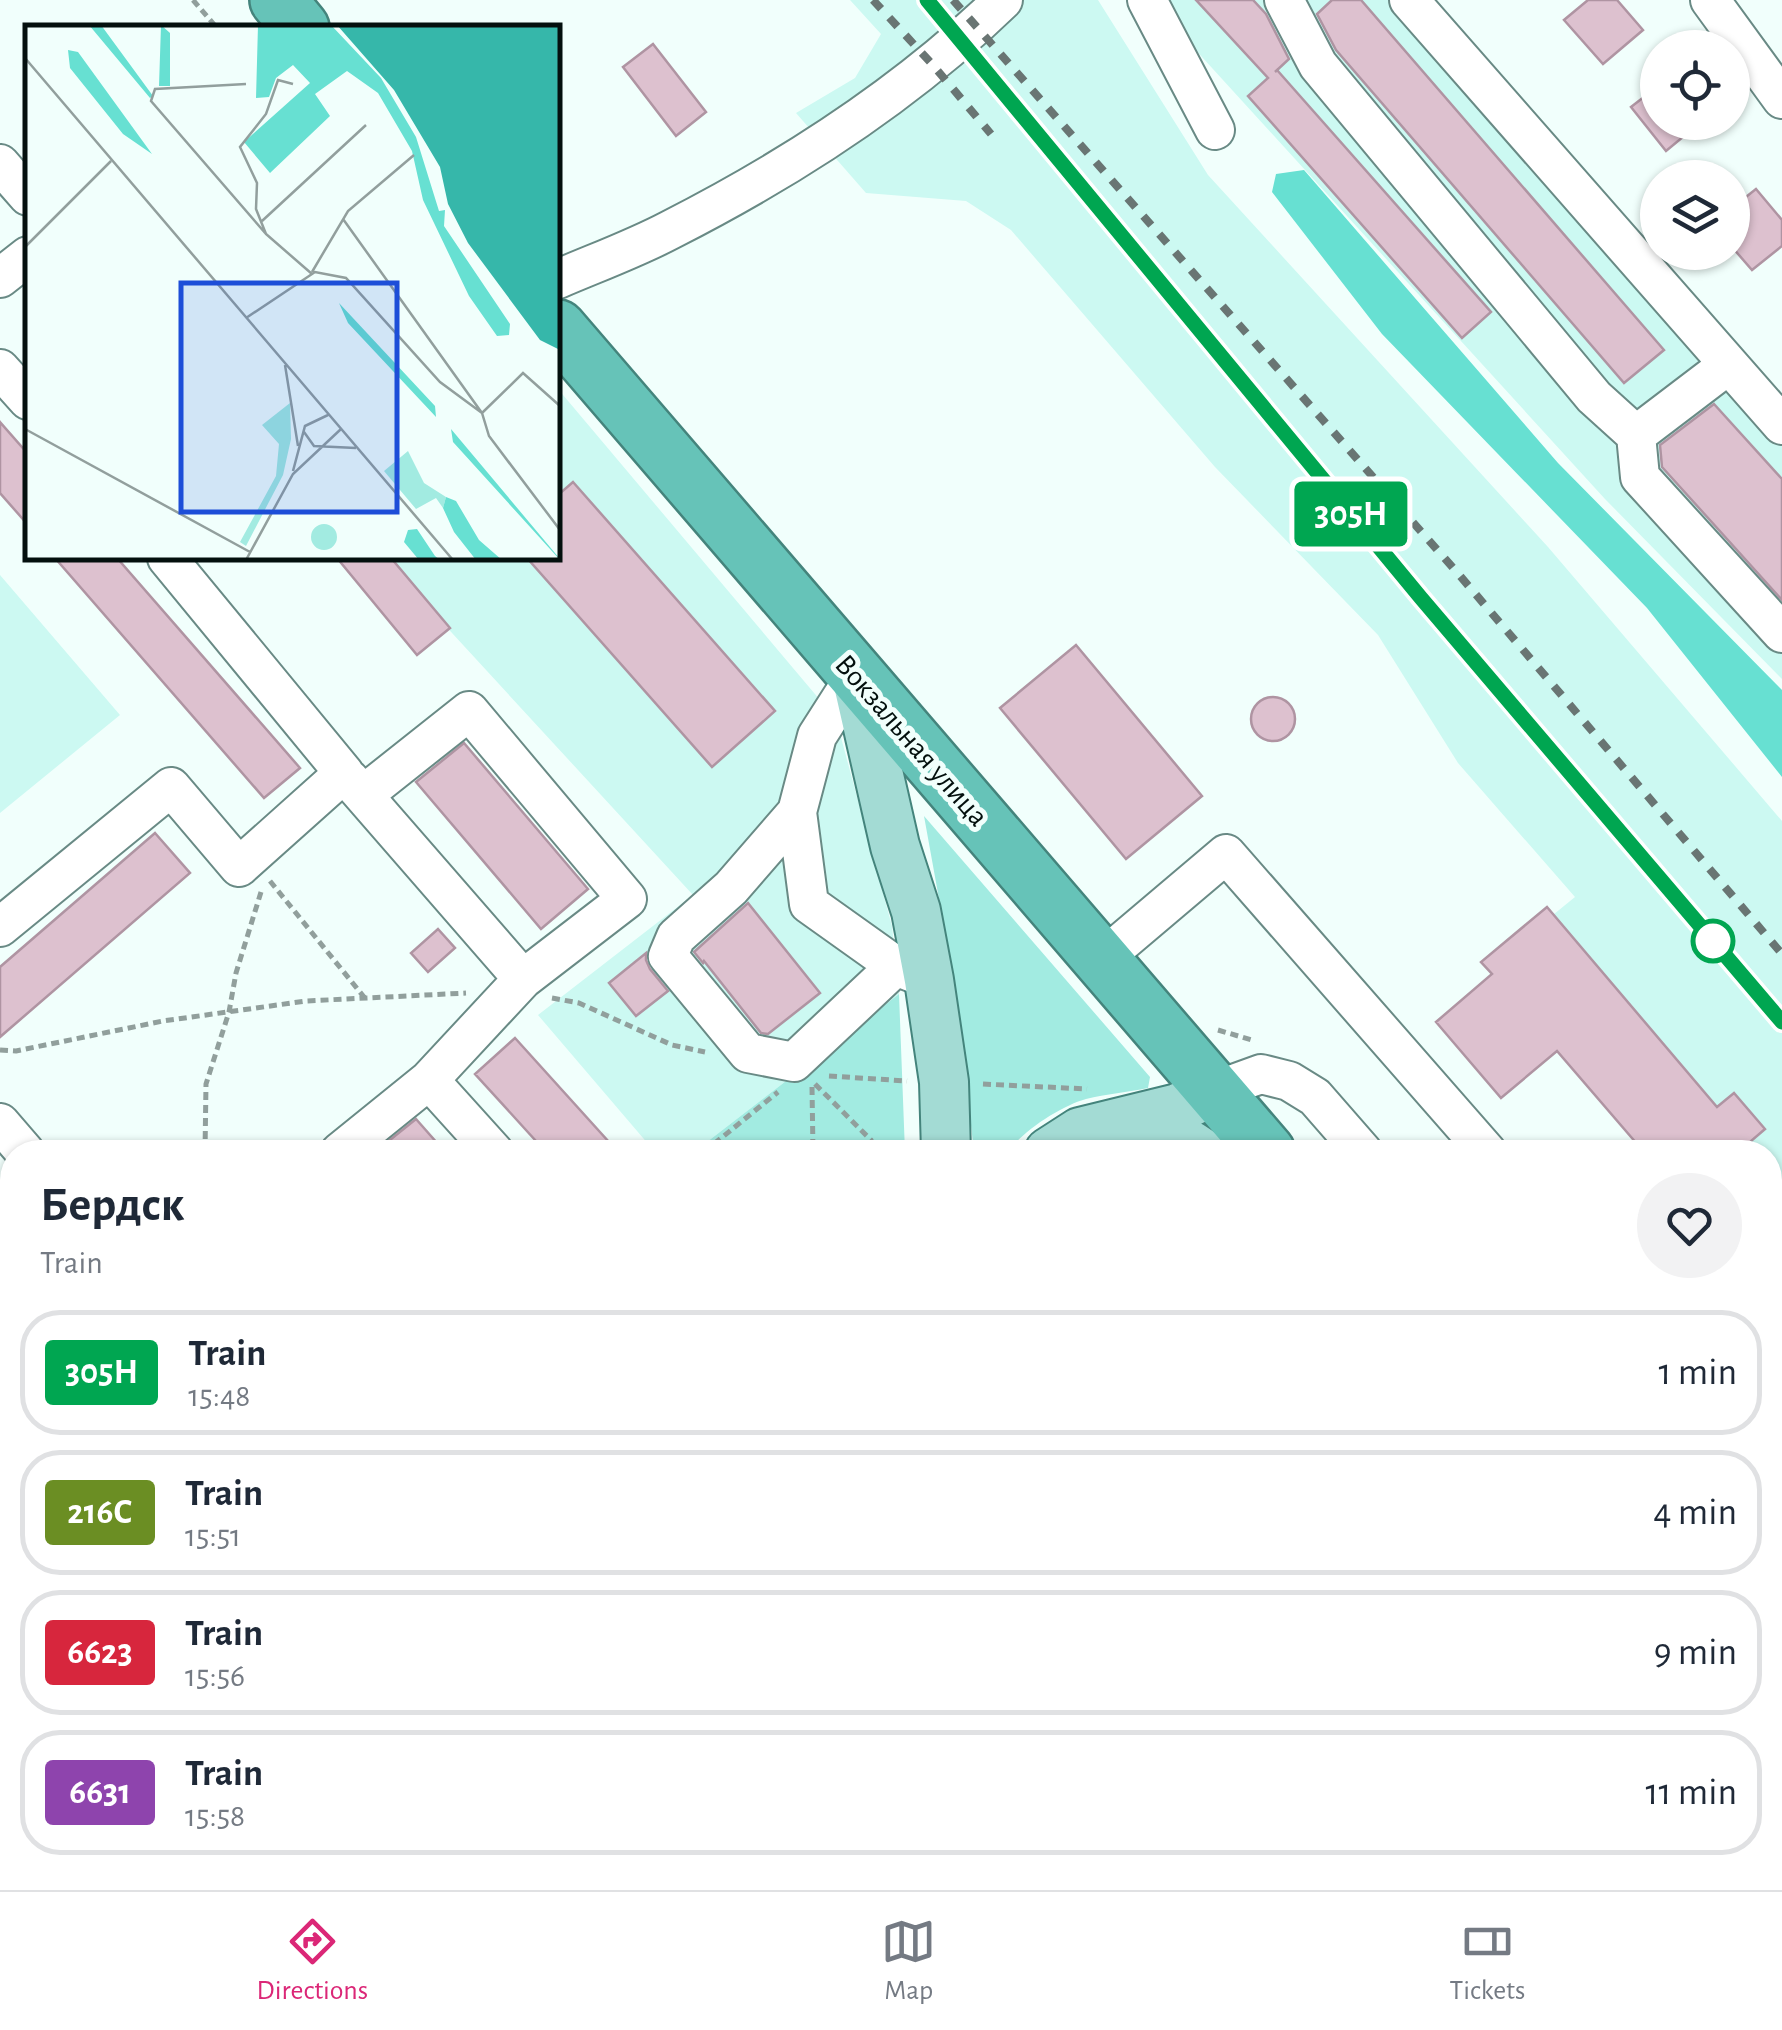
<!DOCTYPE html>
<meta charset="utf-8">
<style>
:root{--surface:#fff;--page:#f2f2f3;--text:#1f2937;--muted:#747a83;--line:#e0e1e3;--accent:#db2777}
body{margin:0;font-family:"Alegreya Sans",sans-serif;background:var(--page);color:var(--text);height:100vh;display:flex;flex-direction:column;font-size:38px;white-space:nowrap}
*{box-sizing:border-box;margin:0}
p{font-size:32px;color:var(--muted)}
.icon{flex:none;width:55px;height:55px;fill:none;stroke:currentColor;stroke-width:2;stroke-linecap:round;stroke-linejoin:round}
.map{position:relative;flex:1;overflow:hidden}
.panel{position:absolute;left:0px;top:1140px;width:1782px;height:750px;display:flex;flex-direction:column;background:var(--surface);border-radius:40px 40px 0 0;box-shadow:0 2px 8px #0004}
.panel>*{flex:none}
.badge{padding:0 20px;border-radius:8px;font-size:35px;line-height:65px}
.tools{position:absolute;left:1640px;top:30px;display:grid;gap:20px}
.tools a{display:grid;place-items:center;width:110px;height:110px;border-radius:50%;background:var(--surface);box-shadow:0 2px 8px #0004;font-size:50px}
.map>.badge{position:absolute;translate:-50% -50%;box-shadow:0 0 0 5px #fff}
.round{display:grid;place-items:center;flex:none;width:105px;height:105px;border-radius:52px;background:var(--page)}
.headline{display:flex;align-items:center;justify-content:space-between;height:170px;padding:0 40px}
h1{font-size:48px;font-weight:700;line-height:75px}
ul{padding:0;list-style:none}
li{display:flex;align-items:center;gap:30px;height:125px;margin:0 20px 15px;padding:0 20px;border:5px solid var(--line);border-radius:40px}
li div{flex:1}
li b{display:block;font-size:38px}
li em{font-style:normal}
li .badge{min-width:110px;font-weight:700;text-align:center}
.tabs{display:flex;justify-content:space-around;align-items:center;height:140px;border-top:2px solid var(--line);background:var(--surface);font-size:28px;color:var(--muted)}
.tabs a{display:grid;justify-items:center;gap:5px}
.tabs .current{color:var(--accent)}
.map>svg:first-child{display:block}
.built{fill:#ccf9f2}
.green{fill:#a2ebe1}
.forest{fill:#67e0d2}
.building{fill:#ddc1cf;stroke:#af94a2;stroke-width:2.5}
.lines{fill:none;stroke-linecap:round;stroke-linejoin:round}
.minor-casing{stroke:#698a85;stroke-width:42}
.major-casing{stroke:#44847c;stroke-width:52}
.highway-casing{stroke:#44847c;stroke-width:60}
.path{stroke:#919f9c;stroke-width:5;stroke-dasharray:8 5;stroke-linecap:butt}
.minor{stroke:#fff;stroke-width:38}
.major{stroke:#a3dbd4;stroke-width:48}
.highway{stroke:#66c3b8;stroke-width:55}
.rail{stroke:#697573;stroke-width:8;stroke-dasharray:12 12;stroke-linecap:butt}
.line-casing{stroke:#fff;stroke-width:22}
.line{stroke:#00a651;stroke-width:15}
.stop-dot{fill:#fff;stroke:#00a651;stroke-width:5}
.labels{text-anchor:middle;stroke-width:10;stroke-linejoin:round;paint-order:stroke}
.street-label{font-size:30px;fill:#04100e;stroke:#f1fffc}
.inset-road{fill:none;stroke:#929f9d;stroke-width:2.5}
.view{fill:#1d4ed8;fill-opacity:0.15;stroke:#1d4ed8;stroke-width:5}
.inset-edge{fill:none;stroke:#04100e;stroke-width:5}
</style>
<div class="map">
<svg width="1782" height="1890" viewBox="0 0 1782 1890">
<rect width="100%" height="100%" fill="#f1fffc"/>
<path class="built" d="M 850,0 L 1098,0 L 1208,175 L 1548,547 L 1782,821 L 1782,1284 L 1770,1270 L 1770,1152 L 1672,1152 L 1506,953 L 1575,897 L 1458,763 L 1378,635 L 1215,467 L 1011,230 L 966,201 L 866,193 L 796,113 L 855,78 L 881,34 Z
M 1150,0 L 1390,0 L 1400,5 L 1782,431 L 1782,679 L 1605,499 Z
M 558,389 L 836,719 L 892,926 L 899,994 L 694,1152 L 655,1152 L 538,1015 L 693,895 L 383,558 L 558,558 Z
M 0,575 L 120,715 L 0,813 Z
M 0,1333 L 12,1347 L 12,1878 L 202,1878 L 194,1890 L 22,1890 L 0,1878 Z
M 1770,1805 L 1782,1820 L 1782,1890 L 1658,1890 L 1648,1878 L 1770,1878 Z"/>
<path class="green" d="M 924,816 L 1150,1077 L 1148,1088 C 1128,1092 1106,1094 1086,1099 C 1063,1105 1020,1132 1009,1152 L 974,1152 L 956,993 Z
M 899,994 L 905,1152 L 694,1152 Z
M 1782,1466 L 1782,1683 L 1770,1669 L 1770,1476 Z
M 629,1878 L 689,1878 L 683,1890 L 622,1890 Z"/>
<path class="forest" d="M 1304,170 L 1558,463 L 1782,690 L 1782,777 L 1647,608 L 1382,334 L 1272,192 L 1276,174 Z"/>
<path class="building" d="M 1196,0 L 1253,0 L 1266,14 L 1289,59 L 1275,72 L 1277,70 L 1491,312 L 1462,338 L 1248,96 L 1268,78 Z
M 1332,0 L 1361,0 L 1664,350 L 1624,383 L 1336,50 L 1317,14 Z
M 1588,0 L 1617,0 L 1643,30 L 1603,64 L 1564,20 Z
M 653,44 L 706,112 L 676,136 L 623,67 Z
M 1658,86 L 1658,122 L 1701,122 L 1666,151 L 1631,107 Z
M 1756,189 L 1782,220 L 1782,246 L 1752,270 L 1732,247 L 1732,208 Z
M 1714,404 L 1782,479 L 1782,600 L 1662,467 L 1660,445 Z
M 0,422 L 28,454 L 28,525 L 0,493 Z
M 573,482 L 775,711 L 712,767 L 527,558 L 558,558 L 558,495 Z
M 55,558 L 117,558 L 300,768 L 264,798 Z
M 337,558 L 391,558 L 450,628 L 417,655 Z
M 1076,645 L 1202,796 L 1126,859 L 1000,708 Z
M1251 719a22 22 0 1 1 44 0a22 22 0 1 1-44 0Z
M 464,743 L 588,889 L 541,929 L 416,782 Z
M 155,833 L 190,873 L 0,1037 L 0,967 Z
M 748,903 L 820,993 L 768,1034 L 761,1033 L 704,961 L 703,963 L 694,952 Z
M 1547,907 L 1717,1107 L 1734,1093 L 1765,1129 L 1751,1141 L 1761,1152 L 1644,1152 L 1557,1051 L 1501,1098 L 1436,1022 L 1492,974 L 1481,962 Z
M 438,929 L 455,948 L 428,972 L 411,953 Z
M 646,953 L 646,960 L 650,969 L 668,991 L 636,1016 L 609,983 Z
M 515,1038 L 618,1152 L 546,1152 L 475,1074 Z
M 416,1119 L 445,1152 L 375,1152 Z"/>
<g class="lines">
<defs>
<path id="minor" d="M 1147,0 L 1215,130
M 1284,0 L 1318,65 L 1594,397 L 1636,435 L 1640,477 L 1782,633
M 1409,0 L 1782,425
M 1710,0 L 1782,99
M 0,164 L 28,196
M 0,278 L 28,256
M 558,279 C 595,263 634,249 670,230 C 790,169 906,94 1003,0
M 0,369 L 28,400
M 1636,435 L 1728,365
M 856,675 L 817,736 L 797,812 L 809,904 L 896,966 L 916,974
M 349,779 L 523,979 L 429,1080
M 363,795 L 469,711 L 627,899 L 523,979
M 797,812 L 731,888 L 676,937 L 668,956 L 748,1053 L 794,1062 L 896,966
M 0,927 L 171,787 L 239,867 L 344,773 L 167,558
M 1102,959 L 1226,854 L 1487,1152
M 1214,1091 L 1261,1074 L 1289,1081 L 1315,1097 L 1363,1152
M 0,1123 L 25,1152
M 340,1152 L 429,1080 L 494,1152
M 1389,1878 L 1399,1890
M 1604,1878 L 1615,1890
M 384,1890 L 391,1878
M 1029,1890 L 1035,1878
M 1449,1890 L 1463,1878"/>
<path id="major" d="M 856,675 L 895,846 L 916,911 L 929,980 L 944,1082 L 946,1152
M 1123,1124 C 1154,1126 1176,1135 1201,1152
M 1049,1152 L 1080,1132 L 1178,1108 L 1214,1091
M 751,1890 L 758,1878"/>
<path id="highway" d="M 278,0 L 301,28
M 558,328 L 1267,1152
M 1770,1737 L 1782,1751"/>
</defs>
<use href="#minor" class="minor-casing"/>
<use href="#major" class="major-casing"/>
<use href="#highway" class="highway-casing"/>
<path class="path" d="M 193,0 L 217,28
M 270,881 L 364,997
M 552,998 L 579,1003 L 672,1045 L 705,1052
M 1218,1030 L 1255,1041
M 0,1050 L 16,1051 L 163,1021 L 306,1001 L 466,993
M 829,1076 L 907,1081
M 815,1084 L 871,1140 L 877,1152
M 983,1084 L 1087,1089
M 812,1087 L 813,1152
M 205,1152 L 206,1084 L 229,1012 L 236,973 L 261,892
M 704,1152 L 778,1092
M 1770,1532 L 1782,1541
M 1770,1546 L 1782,1530
M 1770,1610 L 1782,1624
M 572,1890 L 579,1878
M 854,1890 L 861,1878
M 1168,1890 L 1176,1878"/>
<use href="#minor" class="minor"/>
<use href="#major" class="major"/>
<use href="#highway" class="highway"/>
<path class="rail" d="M 873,0 L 932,64 L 991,134
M 927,0 L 1421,598 L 1782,1022
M 953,0 L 1455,570 L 1782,954"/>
</g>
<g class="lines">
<defs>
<path id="line" d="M 927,0 L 1421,598 L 1782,1022"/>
</defs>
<use href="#line" class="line-casing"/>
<use href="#line" class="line"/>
</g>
<circle class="stop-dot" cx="1713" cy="941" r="20"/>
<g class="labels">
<g class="street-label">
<text transform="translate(912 740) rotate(49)" y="10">Вокзальная улица</text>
</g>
</g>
<g transform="translate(25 25)">
<rect width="535" height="535" fill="#f1fffc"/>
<path d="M 265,378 L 266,414 L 258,450 L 221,521 L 215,517 L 251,451 L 254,419 L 237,400 ZM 383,426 L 399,458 L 421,472 L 418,483 L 411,473 L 391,484 L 359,446 ZM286 512a13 13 0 1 1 26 0a13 13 0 1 1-26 0Z" fill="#a2ebe1"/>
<path d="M 64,0 L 76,0 L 128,71 L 125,73 ZM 136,0 L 145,8 L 145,61 L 134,61 ZM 233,0 L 306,0 L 356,53 L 391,112 L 414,186 L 420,185 L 419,201 L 485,299 L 484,310 L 472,311 L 444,271 L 398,175 L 387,126 L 353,68 L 322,46 L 290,69 L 305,91 L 245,148 L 219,117 L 285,58 L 268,40 L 251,53 L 244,72 L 231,73 ZM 43,25 L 53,27 L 127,129 L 98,109 L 45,43 ZM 314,278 L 410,381 L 411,392 L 323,298 ZM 426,404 L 535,534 L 535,535 L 428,417 ZM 421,472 L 431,476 L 454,515 L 477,535 L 451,535 L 429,507 L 418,483 ZM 392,504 L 410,531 L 415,535 L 394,535 L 379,517 L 383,505 Z" fill="#67e0d2"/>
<path d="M 312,0 L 535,0 L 535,325 L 515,315 L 443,218 L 423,179 L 415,142 L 369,65 Z" fill="#36b7aa"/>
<path class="inset-road" d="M 0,33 L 428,535M 221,59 L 130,64 L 126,76 L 241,209M 268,59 L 253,55 L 241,89 L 215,122 L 232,158 L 231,184 L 241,209 L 287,249M 318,194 L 457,388 L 498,348 L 535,381M 237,196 L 341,100M 0,222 L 86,136M 287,247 L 323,186 L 389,130M 221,293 L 290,247 L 321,253 L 415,357 L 457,388 L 464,411 L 535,505M 260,340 L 273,421M 0,404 L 225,527M 279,407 L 289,421 L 331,423M 268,446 L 280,401 L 303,390M 221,535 L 268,449 L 316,404"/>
<path class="view" d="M 156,258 L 372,258 L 372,487 L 156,487 Z"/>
<rect width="535" height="535" class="inset-edge"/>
</g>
</svg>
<div class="tools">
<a><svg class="icon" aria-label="locate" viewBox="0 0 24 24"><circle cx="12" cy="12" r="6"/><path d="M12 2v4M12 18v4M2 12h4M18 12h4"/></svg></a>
<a><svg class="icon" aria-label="layers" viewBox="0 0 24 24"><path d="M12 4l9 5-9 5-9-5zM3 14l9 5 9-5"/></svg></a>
</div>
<b class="badge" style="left:1351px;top:514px;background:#00a651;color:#fff">305Н</b>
<section class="panel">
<div class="headline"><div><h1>Бердск</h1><p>Train</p></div><a class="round"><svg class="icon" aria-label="heart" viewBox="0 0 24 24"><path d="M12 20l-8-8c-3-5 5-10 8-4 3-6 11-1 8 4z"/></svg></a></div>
<ul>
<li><span class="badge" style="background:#00a651;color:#fff">305Н</span><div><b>Train</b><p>15:48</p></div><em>1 min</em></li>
<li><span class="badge" style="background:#6b8e23;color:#fff">216С</span><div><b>Train</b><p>15:51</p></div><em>4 min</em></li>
<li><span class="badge" style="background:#d7263d;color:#fff">6623</span><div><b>Train</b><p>15:56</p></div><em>9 min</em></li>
<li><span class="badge" style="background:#8e44ad;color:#fff">6631</span><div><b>Train</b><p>15:58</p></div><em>11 min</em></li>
</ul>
</section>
</div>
<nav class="tabs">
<a class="current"><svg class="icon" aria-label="directions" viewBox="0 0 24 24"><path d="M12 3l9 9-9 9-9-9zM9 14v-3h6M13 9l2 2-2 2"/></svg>Directions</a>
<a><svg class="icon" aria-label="map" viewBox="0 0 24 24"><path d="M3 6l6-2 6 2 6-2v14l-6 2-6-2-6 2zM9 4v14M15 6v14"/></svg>Map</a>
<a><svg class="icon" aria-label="tickets" viewBox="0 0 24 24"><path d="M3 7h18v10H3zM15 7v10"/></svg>Tickets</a>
</nav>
